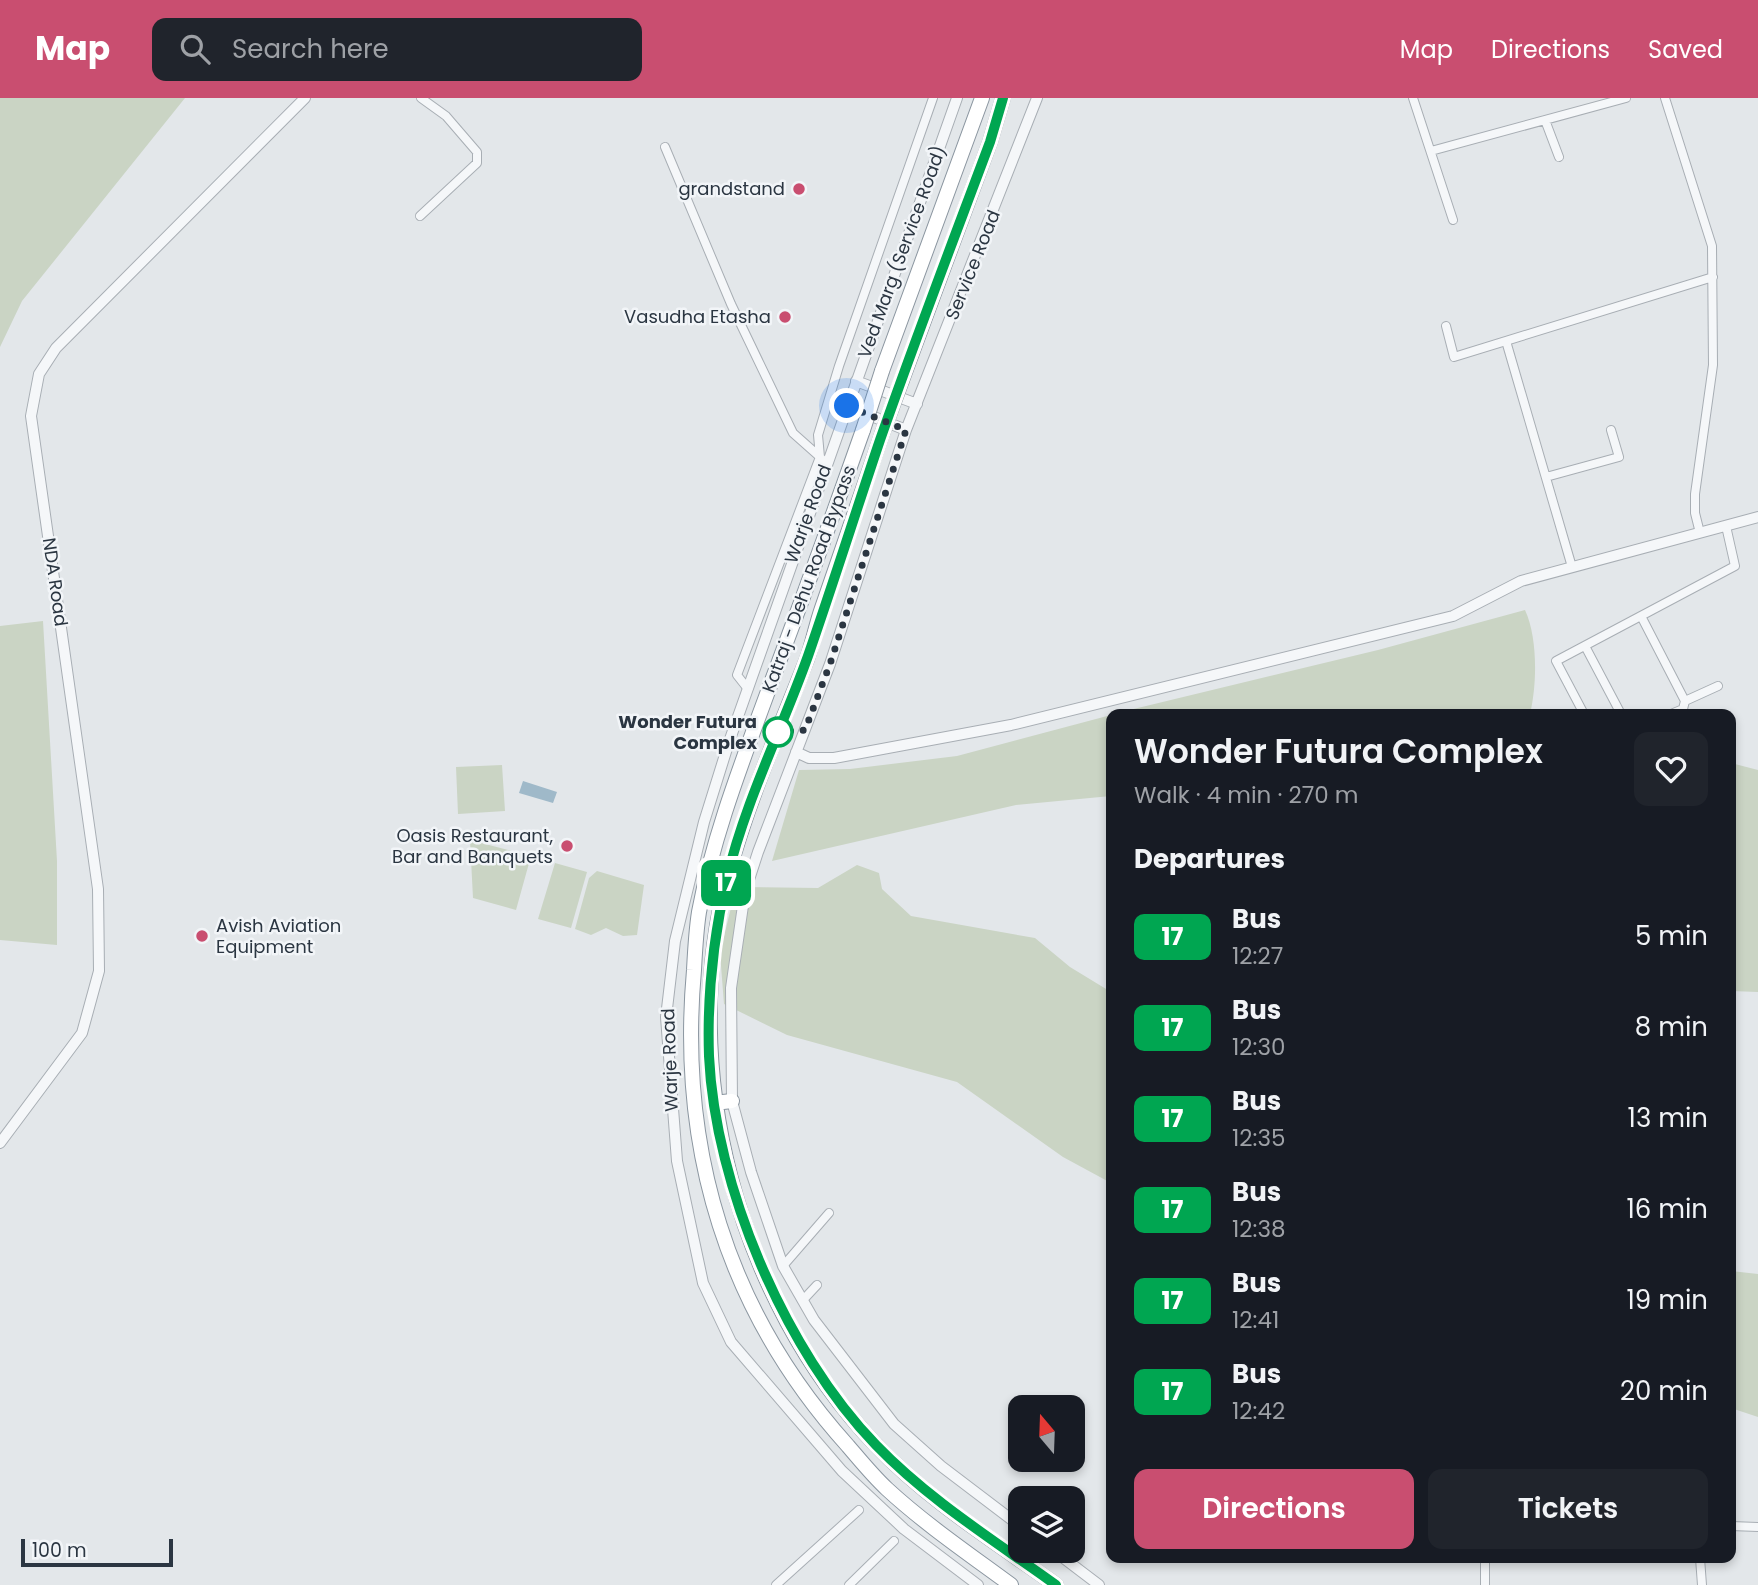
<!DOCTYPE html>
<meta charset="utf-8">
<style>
:root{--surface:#171b24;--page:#20242c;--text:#f1f3f6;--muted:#9ea1a6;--accent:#c94e70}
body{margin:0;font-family:Poppins,sans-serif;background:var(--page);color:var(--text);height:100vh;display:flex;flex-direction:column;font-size:26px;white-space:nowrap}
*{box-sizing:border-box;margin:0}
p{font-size:23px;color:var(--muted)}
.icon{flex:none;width:38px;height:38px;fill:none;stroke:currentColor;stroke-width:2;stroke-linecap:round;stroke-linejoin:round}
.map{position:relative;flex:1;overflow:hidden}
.side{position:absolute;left:1106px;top:611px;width:630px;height:854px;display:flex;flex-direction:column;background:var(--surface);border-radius:14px;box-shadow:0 4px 10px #0003}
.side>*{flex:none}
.badge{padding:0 14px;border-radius:10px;font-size:24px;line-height:46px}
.needle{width:46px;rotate:341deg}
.tools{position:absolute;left:1008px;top:1297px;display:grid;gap:14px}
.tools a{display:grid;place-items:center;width:77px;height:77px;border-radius:14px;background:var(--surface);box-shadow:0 4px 10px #0003;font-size:35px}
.scale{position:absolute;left:21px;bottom:18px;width:152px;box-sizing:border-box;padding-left:7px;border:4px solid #2b3642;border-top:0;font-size:19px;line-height:24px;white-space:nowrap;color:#2b3642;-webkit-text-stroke:5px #f2f5f8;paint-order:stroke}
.you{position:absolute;width:35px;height:35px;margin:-18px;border:5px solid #fff;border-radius:50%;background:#1a73e8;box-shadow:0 0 0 10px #1a73e833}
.map>.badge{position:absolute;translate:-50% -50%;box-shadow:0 0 0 4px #fff}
h2{padding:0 28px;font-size:26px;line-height:63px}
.round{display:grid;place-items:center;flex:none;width:74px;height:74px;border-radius:14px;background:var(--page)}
.head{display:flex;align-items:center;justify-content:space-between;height:119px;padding:0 28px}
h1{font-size:33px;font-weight:600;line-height:52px}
.button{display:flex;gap:14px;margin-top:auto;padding:14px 28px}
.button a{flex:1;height:80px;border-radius:14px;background:var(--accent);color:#fff;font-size:28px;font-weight:600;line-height:80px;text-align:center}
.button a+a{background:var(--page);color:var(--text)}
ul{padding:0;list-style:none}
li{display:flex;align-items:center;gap:21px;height:91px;padding:0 28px}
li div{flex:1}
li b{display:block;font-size:26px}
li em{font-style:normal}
li .badge{min-width:77px;font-weight:700;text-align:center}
header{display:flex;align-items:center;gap:42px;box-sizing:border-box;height:98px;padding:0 35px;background:var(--accent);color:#fff}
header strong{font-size:33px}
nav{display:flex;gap:38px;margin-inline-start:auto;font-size:24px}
.search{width:490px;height:63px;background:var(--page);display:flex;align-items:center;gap:18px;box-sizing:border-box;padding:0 24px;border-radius:14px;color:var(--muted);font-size:26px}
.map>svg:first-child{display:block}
.green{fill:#cad4c4}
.water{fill:#9fb9c9}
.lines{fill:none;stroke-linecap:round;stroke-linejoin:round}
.minor-casing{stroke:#a8aeb4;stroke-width:10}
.tertiary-casing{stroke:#a8aeb4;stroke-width:12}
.trunk-casing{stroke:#8b96a0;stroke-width:16}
.minor{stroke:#f5f7f9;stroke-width:8}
.tertiary{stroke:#f5f7f9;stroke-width:10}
.trunk{stroke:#fff;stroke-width:14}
.trunk-bridge-casing{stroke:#8b96a0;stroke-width:16;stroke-linecap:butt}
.trunk-bridge{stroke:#fff;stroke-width:14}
.line-casing{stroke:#fff;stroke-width:16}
.line{stroke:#00a651;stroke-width:10}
.walk{stroke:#2b3642;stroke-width:7;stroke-dasharray:0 12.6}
.poi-dot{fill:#c94e70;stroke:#f2f5f8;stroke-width:2.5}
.stop-dot{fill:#fff;stroke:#00a651;stroke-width:3.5}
.labels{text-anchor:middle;stroke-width:5;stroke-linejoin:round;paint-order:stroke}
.poi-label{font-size:18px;fill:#2b3642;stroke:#f2f5f8;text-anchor:end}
.street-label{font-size:18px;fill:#2b3642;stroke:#f2f5f8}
.stop-label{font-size:18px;font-weight:bold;fill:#2b3642;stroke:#f2f5f8;text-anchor:end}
</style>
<header>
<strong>Map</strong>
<div class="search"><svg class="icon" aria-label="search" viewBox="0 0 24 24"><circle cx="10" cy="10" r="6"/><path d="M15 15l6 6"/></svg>Search here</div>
<nav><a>Map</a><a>Directions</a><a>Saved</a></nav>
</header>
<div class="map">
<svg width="1758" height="1487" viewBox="0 0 1758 1487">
<rect width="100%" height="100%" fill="#e3e7ea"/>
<path class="green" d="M 0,0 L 185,0 L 22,203 L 0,249 Z
M 1525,512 C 1538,540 1537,587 1530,616 L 1113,616 L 1378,552 Z
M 43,523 L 57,763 L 57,847 L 0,842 L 0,528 Z
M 1111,617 L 1111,698 L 1016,707 L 772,763 L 799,672 L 850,671 L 957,658 Z
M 1731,665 L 1758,672 L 1758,894 L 1731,893 Z
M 502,667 L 505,713 L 458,716 L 456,669 Z
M 470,742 L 531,758 L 516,812 L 473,800 Z
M 555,765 L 587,774 L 571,830 L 538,821 Z
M 857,767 L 879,775 L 882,791 L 911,818 L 1035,840 L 1070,869 L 1111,894 L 1111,1085 L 1063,1059 L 957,984 L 787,937 L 724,906 L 720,855 L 736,789 L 818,790 Z
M 597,773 L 644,787 L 637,837 L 623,838 L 606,830 L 591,837 L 575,831 L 589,780 Z
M 1731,1173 L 1758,1176 L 1758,1319 L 1731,1310 Z"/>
<path class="water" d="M 523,683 L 557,694 L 553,705 L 519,695 Z"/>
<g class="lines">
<defs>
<path id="minor" d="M 1413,0 L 1453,122
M 1665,0 L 1712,148 L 1713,267 L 1695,396 L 1695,415 L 1700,435
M 1545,22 L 1559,59
M 665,49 L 731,206 L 793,335 L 820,359
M 1431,53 L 1626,0
M 420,118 L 477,65 L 477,54 L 446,18 L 421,0
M 1446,228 L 1454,259 L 1713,179
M 1506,243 L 1572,469
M 820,359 L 818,337 L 839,268 L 933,0
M 1546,379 L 1619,359 L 1611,332
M 1641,518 L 1685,603
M 1585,548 L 1621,616
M 748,591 L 737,577 L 820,359 L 823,362
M 1584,616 L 1556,563 L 1735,468 L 1726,428
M 1671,616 L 1683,611 L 1685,603 L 1718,588
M 783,1168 L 829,1115
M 803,1202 L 817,1187
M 1731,1428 L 1758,1429
M 1485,1460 L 1485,1487
M 1700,1460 L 1702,1487
M 776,1487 L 859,1412
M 849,1487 L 894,1443"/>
<path id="tertiary" d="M 957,0 L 729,644 L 704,724 L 675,843 L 666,919 L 677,1063 L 703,1185 L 731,1244 L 842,1373 L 904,1431 L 978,1487
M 856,283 L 917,306
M 847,308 L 906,332
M 796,654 L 809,660 L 834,660 L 1011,627 L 1453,518 L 1521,483 L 1758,419
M 0,1045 L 82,935 L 99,873 L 98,791 L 31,318 L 39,276 L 56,250 L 305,0
M 1020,1428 L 941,1368 L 894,1326 L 814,1222 L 783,1168 L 751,1074 L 732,1003 L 731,890 L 745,794 L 758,754 L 830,566 L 906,332 L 1037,0
M 1053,1452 L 1099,1487"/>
<path id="trunk" d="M 882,273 L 982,0
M 902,282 L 990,44 L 1003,0
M 863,332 C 832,420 800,508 767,596 C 741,667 713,739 699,814 C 696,833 695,853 694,872 C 678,1051 727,1214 848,1348 C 860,1362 873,1378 887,1391 C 925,1426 969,1456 1011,1487
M 882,336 C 862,394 842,452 822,510 C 816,527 813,544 807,561 C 779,632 748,703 728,777 C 676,969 738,1202 875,1346 C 927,1401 994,1443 1056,1487
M 714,1005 L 732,1003"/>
</defs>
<use href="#minor" class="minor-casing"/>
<use href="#tertiary" class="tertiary-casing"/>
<use href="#trunk" class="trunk-casing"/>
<use href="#minor" class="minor"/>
<use href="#tertiary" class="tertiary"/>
<use href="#trunk" class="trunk"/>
<defs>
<path id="trunk-bridge" d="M 863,332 L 882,273
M 882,336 L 902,282"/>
</defs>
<use href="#trunk-bridge" class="trunk-bridge-casing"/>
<use href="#trunk-bridge" class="trunk-bridge"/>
</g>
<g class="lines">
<defs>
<path id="line" d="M 1003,0 L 990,44 C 953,143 915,242 880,342 C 856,413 833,486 808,558 C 782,631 745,704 727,780 C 714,836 707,900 709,958 C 715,1088 785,1253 876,1347 C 929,1402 995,1443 1056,1487"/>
</defs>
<use href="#line" class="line-casing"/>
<use href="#line" class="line"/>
<path class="walk" d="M 778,634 L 805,632 L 830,566 L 906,332 L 847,308"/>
</g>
<g class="poi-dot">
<circle cx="799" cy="91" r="7"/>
<circle cx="785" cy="219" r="7"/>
<circle cx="567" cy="748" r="7"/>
<circle cx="202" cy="838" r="7"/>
</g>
<circle class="stop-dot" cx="778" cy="634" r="14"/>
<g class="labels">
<g class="poi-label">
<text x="785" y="97">grandstand</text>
<text x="771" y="225">Vasudha Etasha</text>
<text x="553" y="744">Oasis Restaurant,<tspan x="553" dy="21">Bar and Banquets</tspan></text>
<text x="216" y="834" text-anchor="start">Avish Aviation<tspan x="216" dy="21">Equipment</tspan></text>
</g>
<g class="street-label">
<text transform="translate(902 154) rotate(-70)" y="6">Ved Marg (Service Road)</text>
<text transform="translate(973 167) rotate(-68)" y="6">Service Road</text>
<text transform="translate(808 416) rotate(-70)" y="6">Warje Road</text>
<text transform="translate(809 481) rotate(-70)" y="6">Katraj - Dehu Road Bypass</text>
<text transform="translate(55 484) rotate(82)" y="6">NDA Road</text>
<text transform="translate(670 962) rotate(-92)" y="6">Warje Road</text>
</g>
<g class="stop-label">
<text x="757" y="630">Wonder Futura<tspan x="757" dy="21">Complex</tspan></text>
</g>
</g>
</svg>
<div class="tools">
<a><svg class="needle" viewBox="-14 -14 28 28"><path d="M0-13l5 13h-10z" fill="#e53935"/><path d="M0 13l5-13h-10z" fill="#9ea1a6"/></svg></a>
<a><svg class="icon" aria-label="layers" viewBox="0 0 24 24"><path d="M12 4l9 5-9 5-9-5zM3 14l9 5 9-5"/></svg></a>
</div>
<div class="scale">100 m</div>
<div class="you" style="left:847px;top:308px"></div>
<b class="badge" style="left:726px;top:785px;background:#00a651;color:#fff">17</b>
<section class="side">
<div class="head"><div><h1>Wonder Futura Complex</h1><p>Walk · 4 min · 270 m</p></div><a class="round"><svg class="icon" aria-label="heart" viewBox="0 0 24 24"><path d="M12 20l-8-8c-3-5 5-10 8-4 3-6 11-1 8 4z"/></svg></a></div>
<h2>Departures</h2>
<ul>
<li><span class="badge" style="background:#00a651;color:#fff">17</span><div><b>Bus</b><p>12:27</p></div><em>5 min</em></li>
<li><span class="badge" style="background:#00a651;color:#fff">17</span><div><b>Bus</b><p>12:30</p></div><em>8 min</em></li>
<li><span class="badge" style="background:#00a651;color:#fff">17</span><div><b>Bus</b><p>12:35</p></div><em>13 min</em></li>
<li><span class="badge" style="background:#00a651;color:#fff">17</span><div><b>Bus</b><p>12:38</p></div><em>16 min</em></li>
<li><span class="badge" style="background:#00a651;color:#fff">17</span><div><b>Bus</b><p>12:41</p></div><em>19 min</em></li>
<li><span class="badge" style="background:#00a651;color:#fff">17</span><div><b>Bus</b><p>12:42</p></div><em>20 min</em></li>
</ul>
<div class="button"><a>Directions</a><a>Tickets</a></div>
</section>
</div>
